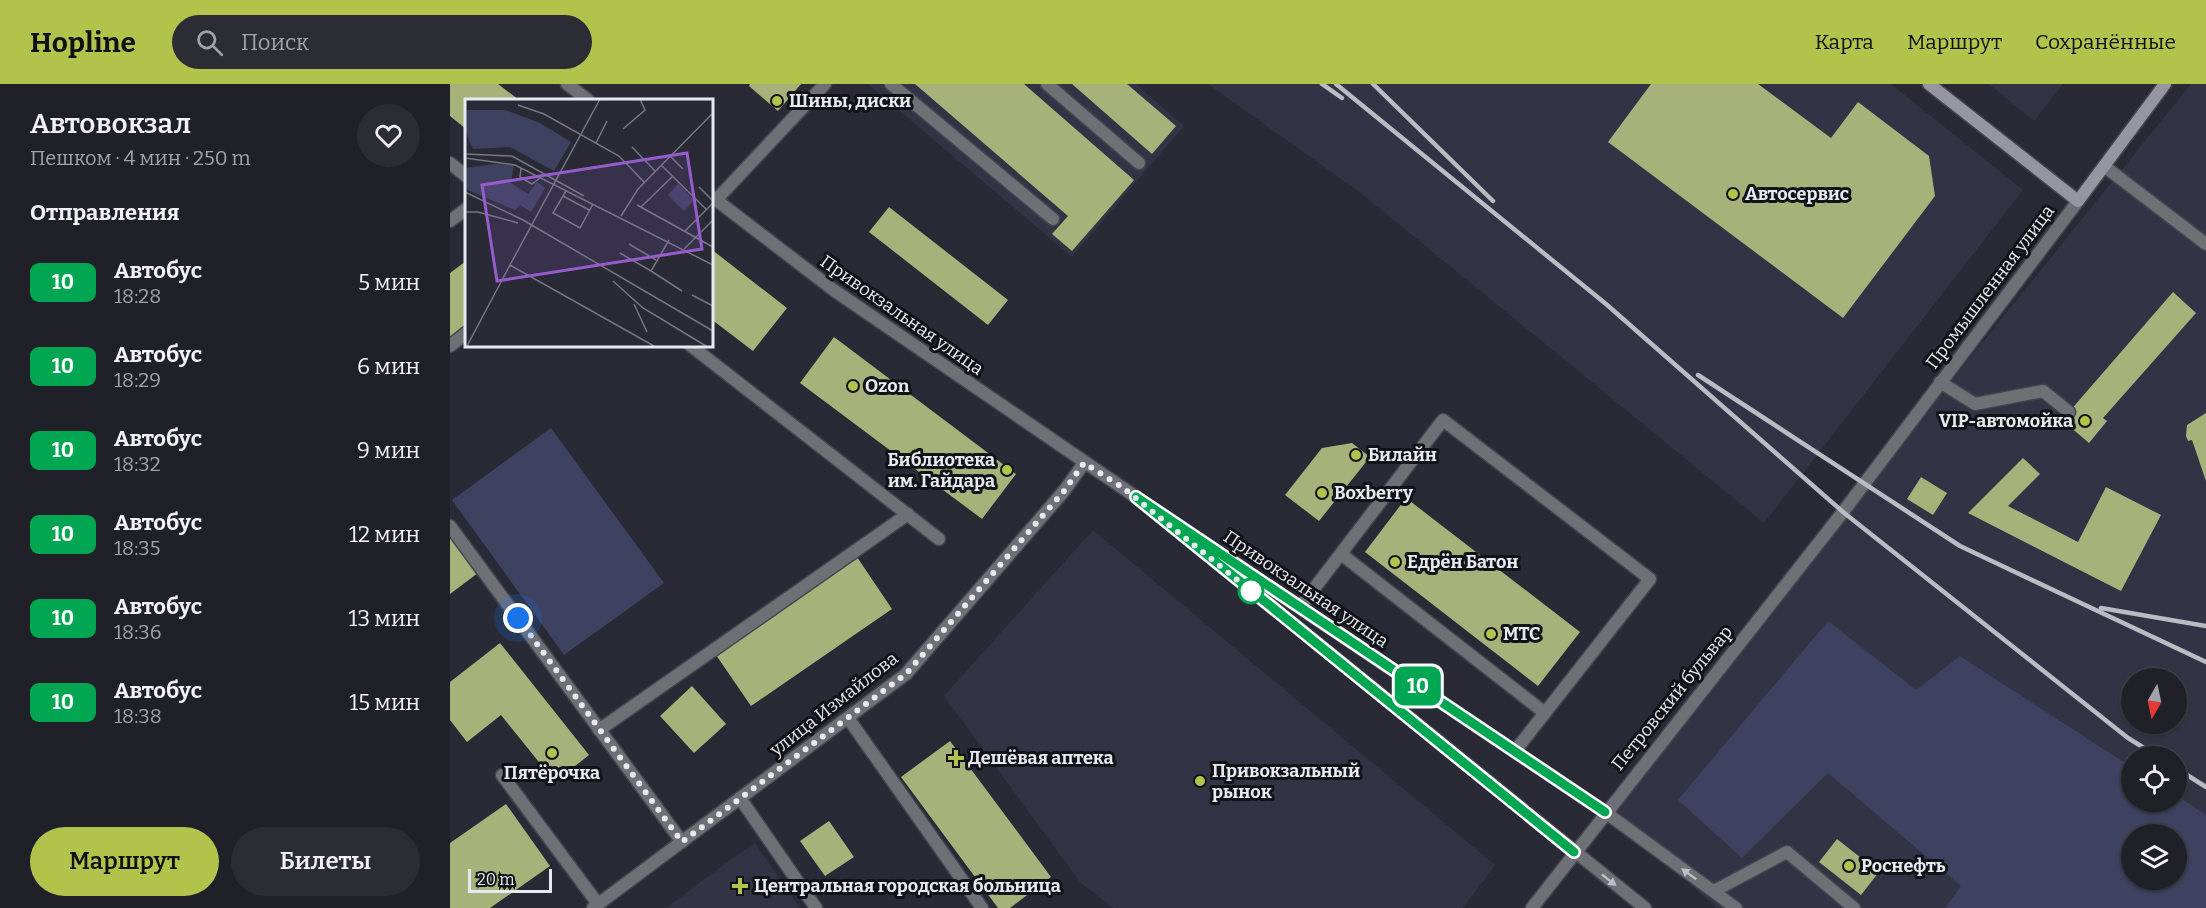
<!DOCTYPE html>
<html lang="ru">
<meta charset="utf-8">
<style>
:root{--surface:#1f2028;--page:#2c2d34;--text:#f1f3f6;--muted:#a1a3a8;--line:#3c3e45;--accent:#b2c34c}
body{margin:0;font-family:Bitter,serif;background:var(--page);color:var(--text);height:100vh;display:flex;flex-direction:column;font-size:22px;white-space:nowrap}
*{box-sizing:border-box;margin:0}
p{font-size:20px;color:var(--muted)}
.icon{flex:none;width:33px;height:33px;fill:none;stroke:currentColor;stroke-width:2;stroke-linecap:round;stroke-linejoin:round}
.map{position:relative;flex:1;overflow:hidden}
.side{display:flex;flex-direction:column;background:var(--surface);width:450px}
.side>*{flex:none}
.badge{padding:0 12px;border-radius:9px;font-size:21px;line-height:39px}
.needle{width:39px;rotate:189deg}
.tools{position:absolute;left:1671px;top:584px;display:grid;gap:12px}
.tools a{display:grid;place-items:center;width:66px;height:66px;border-radius:50%;background:var(--surface);box-shadow:0 2px 4px #0004,0 0 0 2px var(--line);font-size:30px}
.scale{position:absolute;left:18px;bottom:15px;width:84px;box-sizing:border-box;padding-left:6px;border:3px solid #e9eaf1;border-top:0;font-size:16px;line-height:21px;white-space:nowrap;color:#e9eaf1;-webkit-text-stroke:4px #121318;paint-order:stroke}
.you{position:absolute;width:30px;height:30px;margin:-15px;border:4px solid #fff;border-radius:50%;background:#1a73e8;box-shadow:0 0 0 9px #1a73e833}
.map>.badge{position:absolute;translate:-50% -50%;box-shadow:0 0 0 3px #fff}
h2{padding:0 30px;font-size:22px;line-height:54px}
.round{display:grid;place-items:center;flex:none;width:63px;height:63px;border-radius:32px;background:var(--page)}
.summary{display:flex;align-items:center;justify-content:space-between;height:102px;padding:0 30px}
h1{font-size:28px;font-weight:600;line-height:45px}
.action{display:flex;gap:12px;margin-top:auto;padding:12px 30px}
.action a{flex:1;height:69px;border-radius:36px;background:var(--accent);color:#111;font-size:24px;font-weight:600;line-height:69px;text-align:center}
.action a+a{background:var(--page);color:var(--text)}
ul{padding:0;list-style:none}
li{display:flex;align-items:center;gap:18px;height:84px;padding:0 30px}
li div{flex:1}
li b{display:block;font-size:22px}
li em{font-style:normal}
li .badge{min-width:66px;font-weight:700;text-align:center}
header{display:flex;align-items:center;gap:36px;box-sizing:border-box;height:84px;padding:0 30px;background:var(--accent);color:#111}
header strong{font-size:28px}
nav{display:flex;gap:33px;margin-inline-start:auto;font-size:21px}
.search{width:420px;height:54px;background:var(--page);display:flex;align-items:center;gap:15px;box-sizing:border-box;padding:0 21px;border-radius:33px;color:var(--muted);font-size:22px}
main{display:flex;flex:1;min-height:0}
.map>svg:first-child{display:block}
.built{fill:#323445;fill-rule:evenodd}
.green{fill:#3e4160;fill-rule:evenodd}
.building{fill:#a7b17a}
.lines{fill:none;stroke-linecap:round;stroke-linejoin:round}
.service-casing{stroke:#44454f;stroke-width:15}
.minor-casing{stroke:#44454f;stroke-width:15}
.tertiary-casing{stroke:#44454f;stroke-width:15}
.secondary-casing{stroke:#44454f;stroke-width:15}
.service{stroke:#6f7076;stroke-width:12}
.minor{stroke:#6f7076;stroke-width:12}
.tertiary{stroke:#6f7076;stroke-width:12}
.secondary{stroke:#9596a0;stroke-width:12}
.rail{stroke:#babbc3;stroke-width:4.5}
.oneway{fill:#bebfc6}
.line-casing{stroke:#fff;stroke-width:14}
.line{stroke:#00a651;stroke-width:9}
.walk{stroke:#e9eaf1;stroke-width:6;stroke-dasharray:0 10.8}
.poi-dot{fill:#b2c34c;stroke:#121318;stroke-width:2}
.stop-dot{fill:#fff;stroke:#00a651;stroke-width:3}
.labels{text-anchor:middle;stroke-width:6;stroke-linejoin:round;paint-order:stroke}
.poi-label{font-size:18px;font-weight:bold;fill:#e9eaf1;stroke:#121318;text-anchor:start}
.street-label{font-size:18px;fill:#e9eaf1;stroke:#121318}
.inset-road{fill:none;stroke:#767780;stroke-width:1.5}
.view{fill:#965ccc;fill-opacity:0.15;stroke:#965ccc;stroke-width:3}
.inset-edge{fill:none;stroke:#e9eaf1;stroke-width:3}
</style>
<header>
<strong>Hopline</strong>
<div class="search"><svg class="icon" aria-label="search" viewBox="0 0 24 24"><circle cx="10" cy="10" r="6"/><path d="M15 15l6 6"/></svg>Поиск</div>
<nav><a>Карта</a><a>Маршрут</a><a>Сохранённые</a></nav>
</header>
<main>
<section class="side">
<div class="summary"><div><h1>Автовокзал</h1><p>Пешком · 4 мин · 250 m</p></div><a class="round"><svg class="icon" aria-label="heart" viewBox="0 0 24 24"><path d="M12 20l-8-8c-3-5 5-10 8-4 3-6 11-1 8 4z"/></svg></a></div>
<h2>Отправления</h2>
<ul>
<li><span class="badge" style="background:#00a651;color:#fff">10</span><div><b>Автобус</b><p>18:28</p></div><em>5 мин</em></li>
<li><span class="badge" style="background:#00a651;color:#fff">10</span><div><b>Автобус</b><p>18:29</p></div><em>6 мин</em></li>
<li><span class="badge" style="background:#00a651;color:#fff">10</span><div><b>Автобус</b><p>18:32</p></div><em>9 мин</em></li>
<li><span class="badge" style="background:#00a651;color:#fff">10</span><div><b>Автобус</b><p>18:35</p></div><em>12 мин</em></li>
<li><span class="badge" style="background:#00a651;color:#fff">10</span><div><b>Автобус</b><p>18:36</p></div><em>13 мин</em></li>
<li><span class="badge" style="background:#00a651;color:#fff">10</span><div><b>Автобус</b><p>18:38</p></div><em>15 мин</em></li>
</ul>
<div class="action"><a>Маршрут</a><a>Билеты</a></div>
</section>
<div class="map">
<svg width="1756" height="824" viewBox="0 0 1756 824">
<rect width="100%" height="100%" fill="#292a35"/>
<path class="built" d="M 418,0 L 686,0 L 734,42 L 622,173 Z
M 758,0 L 1441,0 L 1573,106 L 1314,439 L 912,110 Z
M 1539,0 L 1613,0 L 1584,37 Z
M 1741,0 L 1756,0 L 1756,824 L 1266,824 L 1158,722 ZM 1682,594 L 1726,594 L 1726,639 L 1682,639 ZM 1682,672 L 1726,672 L 1726,717 L 1682,717 ZM 1682,750 L 1726,750 L 1726,795 L 1682,795 Z
M 643,446 L 1045,781 L 1013,824 L 663,824 L 630,798 L 494,612 Z
M 305,759 L 350,824 L 216,824 L 276,779 Z"/>
<path class="green" d="M 101,344 L 214,499 L 114,571 L 2,416 Z
M 1378,537 L 1466,606 L 1510,572 L 1681,683 L 1682,717 L 1726,717 L 1727,712 L 1756,731 L 1756,824 L 1495,824 L 1511,802 L 1378,689 L 1292,774 L 1228,716 ZM 1682,750 L 1726,750 L 1726,795 L 1682,795 Z"/>
<path class="building" d="M 0,0 L 48,0 L 69,16 L 16,16 L 16,45 L 0,32 Z
M 300,0 L 351,0 L 328,27 L 299,2 Z
M 465,0 L 574,0 L 684,96 L 622,167 L 602,150 L 618,132 Z
M 622,0 L 677,0 L 726,42 L 702,70 Z
M 1201,0 L 1308,0 L 1381,54 L 1408,18 L 1479,72 L 1485,112 L 1393,234 L 1158,58 Z
M 439,123 L 558,216 L 538,241 L 419,148 Z
M 261,165 L 337,224 L 303,267 L 261,235 Z
M 16,177 L 16,244 L 0,256 L 0,189 Z
M 1723,208 L 1746,229 L 1653,334 L 1657,337 L 1639,359 L 1612,336 Z
M 384,253 L 566,390 L 532,435 L 350,299 Z
M 1756,329 L 1756,397 L 1742,356 L 1738,357 L 1736,352 L 1737,341 Z
M 902,359 L 920,373 L 869,437 L 835,411 L 872,364 Z
M 1573,374 L 1590,390 L 1558,422 L 1628,458 L 1656,403 L 1711,431 L 1671,507 L 1518,429 Z
M 1471,393 L 1497,409 L 1483,431 L 1457,415 Z
M 956,414 L 1130,548 L 1088,602 L 915,468 Z
M 0,451 L 28,489 L 0,510 Z
M 407,473 L 442,525 L 301,622 L 266,571 Z
M 50,559 L 139,671 L 105,698 L 51,631 L 17,658 L 0,636 L 0,598 Z
M 242,602 L 276,640 L 244,669 L 210,632 Z
M 500,657 L 601,793 L 560,824 L 548,824 L 451,693 Z
M 56,720 L 100,782 L 40,824 L 0,824 L 0,759 Z
M 379,737 L 404,773 L 375,792 L 350,757 Z
M 1387,755 L 1429,788 L 1411,811 L 1369,778 Z"/>
<g class="lines">
<defs>
<path id="service" d="M 441,0 L 603,135
M 597,0 L 689,79
M 0,79 L 16,92
M 1654,82 L 1756,160
M 266,116 L 375,0
M 240,261 L 489,455
M 0,262 L 16,249
M 1490,298 L 1525,320 L 1593,307 L 1619,328
M 891,470 L 1095,629
M 850,523 L 993,336 L 1200,495 L 1065,667
M 398,634 L 532,824
M 149,646 L 458,430
M 52,691 L 148,820
M 290,714 L 366,824
M 1264,807 L 1337,768 L 1404,824"/>
<path id="minor" d="M 0,442 L 232,758"/>
<path id="tertiary" d="M 117,0 L 138,16
M 261,112 L 385,207 L 686,413 L 1195,824
M 0,137 L 16,125
M 749,456 L 1155,728 L 1286,824
M 143,824 L 456,590 L 614,407 L 634,379
M 1082,824 L 1393,428 L 1628,117"/>
<path id="secondary" d="M 1479,0 L 1628,117 L 1715,0"/>
</defs>
<use href="#service" class="service-casing"/>
<use href="#minor" class="minor-casing"/>
<use href="#tertiary" class="tertiary-casing"/>
<use href="#secondary" class="secondary-casing"/>
<use href="#service" class="service"/>
<use href="#minor" class="minor"/>
<use href="#tertiary" class="tertiary"/>
<use href="#secondary" class="secondary"/>
<path class="rail" d="M 872,0 L 892,14
M 886,0 L 1156,220 L 1393,428 L 1678,654 L 1707,672
M 923,0 L 1043,117
M 1248,291 L 1510,462 L 1756,578
M 1651,524 L 1756,542
M 1726,684 L 1756,703"/>
</g>
<defs><path id="oneway-solid" d="M-6-.8H1V-3.2L6.5 0L1 3.2V.8H-6Z" transform="scale(1.5)"/></defs>
<g class="oneway">
<use href="#oneway-solid" transform="translate(1239 790) rotate(-144)"/>
<use href="#oneway-solid" transform="translate(1159 796) rotate(38)"/>
</g>
<g class="lines">
<defs>
<path id="line" d="M 1124,768 L 686,413 L 1155,728"/>
</defs>
<use href="#line" class="line-casing"/>
<use href="#line" class="line"/>
<path class="walk" d="M 68,534 L 232,758 L 456,590 L 614,407 L 634,379 L 672,403 L 801,507"/>
</g>
<g class="poi-dot">
<circle cx="327" cy="17" r="6"/>
<circle cx="1283" cy="110" r="6"/>
<circle cx="403" cy="302" r="6"/>
<circle cx="1635" cy="337" r="6"/>
<circle cx="906" cy="371" r="6"/>
<circle cx="557" cy="386" r="6"/>
<circle cx="872" cy="409" r="6"/>
<circle cx="945" cy="478" r="6"/>
<circle cx="1041" cy="550" r="6"/>
<circle cx="102" cy="669" r="6"/>
<path d="M503 665h6v6h6v6h-6v6h-6v-6h-6v-6h6z"/>
<circle cx="750" cy="697" r="6"/>
<circle cx="1399" cy="782" r="6"/>
<path d="M287 793h6v6h6v6h-6v6h-6v-6h-6v-6h6z"/>
</g>
<circle class="stop-dot" cx="801" cy="507" r="12"/>
<g class="labels">
<g class="poi-label">
<text x="339" y="23">Шины, диски</text>
<text x="1295" y="116">Автосервис</text>
<text x="415" y="308">Ozon</text>
<text x="1623" y="343" text-anchor="end">VIP-автомойка</text>
<text x="918" y="377">Билайн</text>
<text x="545" y="382" text-anchor="end">Библиотека<tspan x="545" dy="21">им. Гайдара</tspan></text>
<text x="884" y="415">Boxberry</text>
<text x="957" y="484">Едрён Батон</text>
<text x="1053" y="556">МТС</text>
<text x="518" y="680">Дешёвая аптека</text>
<text x="762" y="693">Привокзальный<tspan x="762" dy="21">рынок</tspan></text>
<text x="102" y="695" text-anchor="middle">Пятёрочка</text>
<text x="1411" y="788">Роснефть</text>
<text x="304" y="808">Центральная городская больница</text>
</g>
<g class="street-label">
<text transform="translate(1540 203) rotate(-53)" y="6">Промышленная улица</text>
<text transform="translate(452 231) rotate(35)" y="6">Привокзальная улица</text>
<text transform="translate(856 505) rotate(34)" y="6">Привокзальная улица</text>
<text transform="translate(1222 614) rotate(-51)" y="6">Петровский бульвар</text>
<text transform="translate(384 620) rotate(-38)" y="6">улица Измайлова</text>
</g>
</g>
<g transform="translate(15 15)">
<rect width="248" height="248" fill="#292a35"/>
<path d="M 0,11 L 40,11 L 75,24 L 106,43 L 89,72 L 45,48 L 8,50 L 0,32 ZM 29,65 L 49,66 L 46,84 L 63,95 L 72,83 L 80,89 L 66,113 L 55,106 L 50,111 L 0,90 L 0,69 ZM 213,85 L 229,101 L 219,112 L 203,96 Z" fill="#3e4160"/>
<path class="inset-road" d="M 9,0 L 45,0M 53,6 L 79,15 L 154,57 L 179,83M 158,30 L 180,11 L 175,0M 131,44 L 142,22M 167,48 L 190,72M 0,55 L 47,57 L 119,97M 205,57 L 218,70M 0,59 L 50,66 L 248,166M 196,66 L 241,110M 56,69 L 55,78 L 67,85 L 75,79M 234,88 L 248,102M 101,92 L 88,114 L 115,129 L 128,105M 0,93 L 58,121 L 248,232M 98,97 L 124,111M 172,106 L 248,148M 176,108 L 208,77M 0,113 L 13,113 L 53,124M 156,117 L 173,90 L 248,14M 220,132 L 248,104M 164,145 L 191,161M 219,150 L 248,121M 155,154 L 186,172 L 204,141M 45,166 L 135,0M 186,172 L 217,192M 148,182 L 178,209 L 241,247M 227,196 L 248,207M 169,205 L 182,233M 2,247 L 45,166 L 189,247"/>
<path class="view" d="M 222,54 L 237,150 L 32,182 L 17,86 Z"/>
<rect width="248" height="248" class="inset-edge"/>
</g>
</svg>
<div class="tools">
<a><svg class="needle" viewBox="-14 -14 28 28"><path d="M0-13l5 13h-10z" fill="#e53935"/><path d="M0 13l5-13h-10z" fill="#a1a3a8"/></svg></a>
<a><svg class="icon" aria-label="locate" viewBox="0 0 24 24"><circle cx="12" cy="12" r="6"/><path d="M12 2v4M12 18v4M2 12h4M18 12h4"/></svg></a>
<a><svg class="icon" aria-label="layers" viewBox="0 0 24 24"><path d="M12 4l9 5-9 5-9-5zM3 14l9 5 9-5"/></svg></a>
</div>
<div class="scale">20 m</div>
<div class="you" style="left:68px;top:534px"></div>
<b class="badge" style="left:968px;top:602px;background:#00a651;color:#fff">10</b>
</div>
</main>
